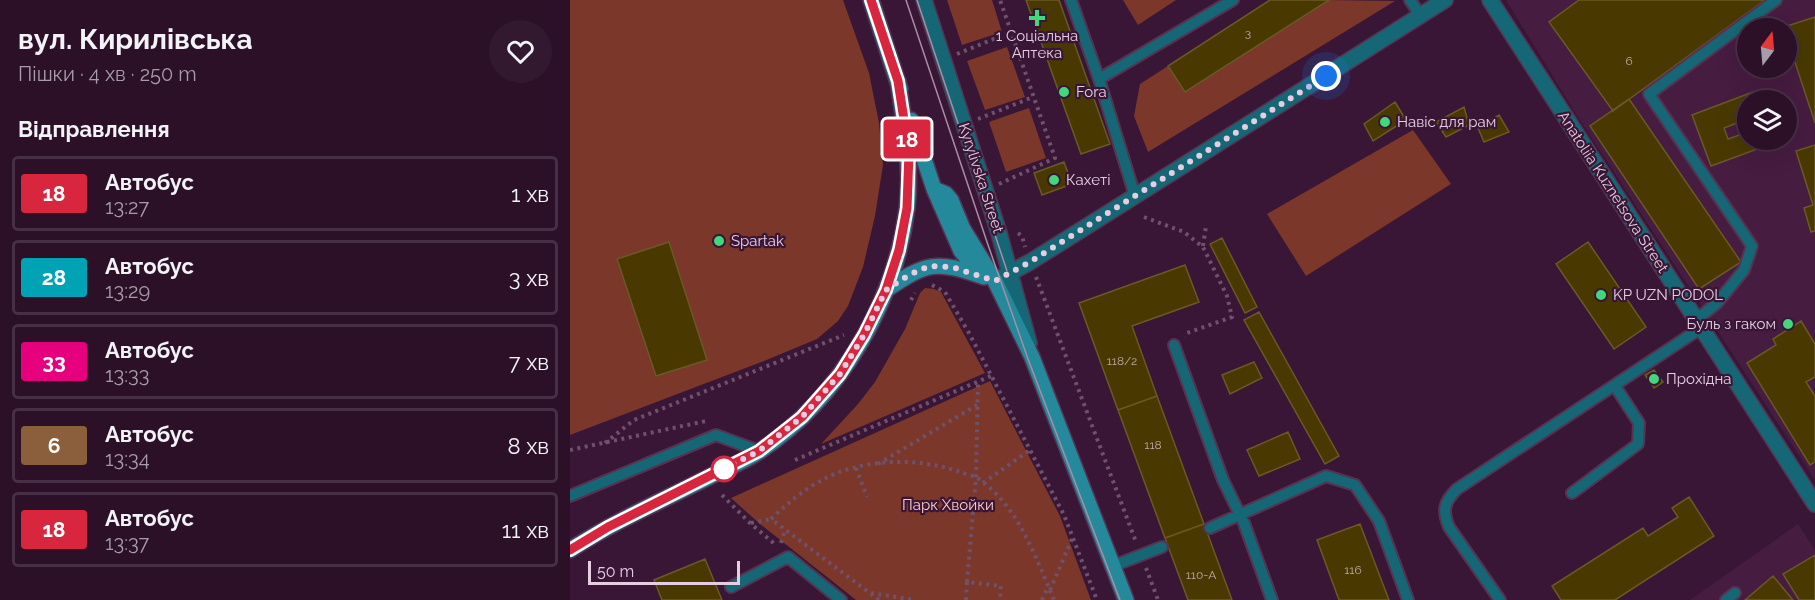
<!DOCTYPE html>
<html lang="uk">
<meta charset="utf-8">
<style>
:root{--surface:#2b1028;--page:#331930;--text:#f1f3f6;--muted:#a69da8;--line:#473045}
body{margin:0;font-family:Raleway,sans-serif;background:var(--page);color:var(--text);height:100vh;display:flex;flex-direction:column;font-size:22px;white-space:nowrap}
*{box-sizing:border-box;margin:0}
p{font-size:20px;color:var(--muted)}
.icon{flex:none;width:33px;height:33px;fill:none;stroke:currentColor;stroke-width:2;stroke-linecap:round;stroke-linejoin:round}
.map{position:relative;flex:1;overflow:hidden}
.drawer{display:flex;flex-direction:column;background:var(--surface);width:570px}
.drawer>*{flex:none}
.badge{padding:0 12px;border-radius:4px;font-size:21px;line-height:39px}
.needle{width:39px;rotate:16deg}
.fabs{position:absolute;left:1167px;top:18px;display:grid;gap:12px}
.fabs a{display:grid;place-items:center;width:60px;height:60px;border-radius:50%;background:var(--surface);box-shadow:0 6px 24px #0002,0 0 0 2px var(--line);font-size:30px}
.scale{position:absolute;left:18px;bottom:15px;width:152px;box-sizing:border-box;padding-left:6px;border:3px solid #e5cee1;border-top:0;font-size:16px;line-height:21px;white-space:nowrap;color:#e5cee1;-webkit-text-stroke:4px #391635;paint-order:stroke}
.you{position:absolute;width:30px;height:30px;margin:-15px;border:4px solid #fff;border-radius:50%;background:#1a73e8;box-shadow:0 0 0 9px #1a73e833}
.map>.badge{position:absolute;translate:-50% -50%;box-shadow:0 0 0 3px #fff}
h2{padding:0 18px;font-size:22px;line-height:54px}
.round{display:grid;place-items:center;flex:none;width:63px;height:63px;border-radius:32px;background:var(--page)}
.headline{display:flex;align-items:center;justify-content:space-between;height:102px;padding:0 18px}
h1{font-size:28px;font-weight:700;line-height:45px}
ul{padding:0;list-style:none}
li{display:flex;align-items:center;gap:18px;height:75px;margin:0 12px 9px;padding:0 6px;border:3px solid var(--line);border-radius:6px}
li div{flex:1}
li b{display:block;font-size:22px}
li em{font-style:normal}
li .badge{min-width:66px;font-weight:700;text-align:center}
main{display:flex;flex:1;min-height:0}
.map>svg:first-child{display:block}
.built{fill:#461c41;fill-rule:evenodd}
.green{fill:#7a372a}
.building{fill:#493900;stroke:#6a5926;stroke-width:1.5}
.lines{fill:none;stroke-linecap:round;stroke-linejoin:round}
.lane-casing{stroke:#553351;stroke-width:14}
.street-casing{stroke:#553351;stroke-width:18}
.secondary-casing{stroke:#553351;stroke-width:18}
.path{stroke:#70516c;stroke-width:4;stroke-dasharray:3 4.5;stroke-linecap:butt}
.lane{stroke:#166775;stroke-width:10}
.street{stroke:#166775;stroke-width:15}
.secondary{stroke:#23899b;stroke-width:15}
.tram{stroke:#a98da5;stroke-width:1.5}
.line-casing{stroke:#fff;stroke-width:14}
.line{stroke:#d7263d;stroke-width:9}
.walk{stroke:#e5cee1;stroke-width:6;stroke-dasharray:0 10.8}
.poi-dot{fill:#42d77c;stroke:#391635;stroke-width:2}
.stop-dot{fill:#fff;stroke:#d7263d;stroke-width:3}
.labels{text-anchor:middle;stroke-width:4.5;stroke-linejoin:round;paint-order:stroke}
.number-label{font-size:12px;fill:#bea9a9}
.poi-label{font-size:15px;fill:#e5cee1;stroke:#391635;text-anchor:start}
.street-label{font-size:15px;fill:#e5cee1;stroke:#391635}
.park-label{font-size:15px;fill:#fbccc2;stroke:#391635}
</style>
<main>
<section class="drawer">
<div class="headline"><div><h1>вул. Кирилівська</h1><p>Пішки · 4 хв · 250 m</p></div><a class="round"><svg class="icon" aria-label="heart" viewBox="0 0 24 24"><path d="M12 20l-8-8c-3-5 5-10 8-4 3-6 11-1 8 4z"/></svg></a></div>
<h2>Відправлення</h2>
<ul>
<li><span class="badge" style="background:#d7263d;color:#fff">18</span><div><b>Автобус</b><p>13:27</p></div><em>1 хв</em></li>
<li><span class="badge" style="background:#00a3b4;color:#fff">28</span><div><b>Автобус</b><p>13:29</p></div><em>3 хв</em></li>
<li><span class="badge" style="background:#e6007e;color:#fff">33</span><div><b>Автобус</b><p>13:33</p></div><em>7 хв</em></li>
<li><span class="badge" style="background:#8b5e3c;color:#fff">6</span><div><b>Автобус</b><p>13:34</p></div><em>8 хв</em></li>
<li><span class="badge" style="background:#d7263d;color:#fff">18</span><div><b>Автобус</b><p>13:37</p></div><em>11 хв</em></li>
</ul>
</section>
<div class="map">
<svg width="1245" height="600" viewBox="0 0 1245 600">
<rect width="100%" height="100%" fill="#391635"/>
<path class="built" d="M 936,0 L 1245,0 L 1245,480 L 1006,114 ZM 1178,28 L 1216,28 L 1216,68 L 1178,68 ZM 1178,100 L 1216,100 L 1216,140 L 1178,140 Z
M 1228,524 L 1245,550 L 1245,600 L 1120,600 Z"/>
<path class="green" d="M 0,0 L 273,0 L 299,73 L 309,123 L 313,165 L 305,216 L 293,267 L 278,306 L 268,321 L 247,339 L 194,361 L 0,435 Z
M 377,0 L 422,0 L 432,32 L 392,45 Z
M 553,0 L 606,0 L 568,25 Z
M 759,0 L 825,1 L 578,152 L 564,116 L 570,84 L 598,66 L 615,92 Z
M 437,47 L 455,97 L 415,110 L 397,61 Z
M 459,108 L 476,158 L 436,172 L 419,122 Z
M 843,130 L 881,184 L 736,276 L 697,214 Z
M 355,288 L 364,289 L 371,292 L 415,373 L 251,444 L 288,404 L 305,382 L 335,329 L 350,293 Z
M 420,381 L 490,516 L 521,600 L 286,600 L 190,524 L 161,498 Z"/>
<path class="building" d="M 456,0 L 489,0 L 540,144 L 511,154 Z
M 700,0 L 759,0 L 615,92 L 598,66 Z
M 1009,0 L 1195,0 L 1043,111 L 979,22 Z
M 1245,17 L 1245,123 L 1216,35 L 1216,28 L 1214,27 Z
M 1183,92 L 1186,100 L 1178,100 L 1178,119 L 1154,128 L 1158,139 L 1178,132 L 1178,140 L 1200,140 L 1201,144 L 1141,166 L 1122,115 Z
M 1059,99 L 1171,262 L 1129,289 L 1020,126 Z
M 825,102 L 836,120 L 803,141 L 794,124 Z
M 894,107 L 899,125 L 876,137 L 866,122 Z
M 929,115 L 939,132 L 914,142 L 908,128 Z
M 1245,145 L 1245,231 L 1241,232 L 1234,208 L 1243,205 L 1226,151 Z
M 494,162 L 502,184 L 472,195 L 464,173 Z
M 652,238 L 687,307 L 675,313 L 640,244 Z
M 99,242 L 137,360 L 86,376 L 47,259 Z
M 1018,242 L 1076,327 L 1044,349 L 986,264 Z
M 615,265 L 629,302 L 562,326 L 587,396 L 548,410 L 509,303 Z
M 689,312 L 769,456 L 755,464 L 674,320 Z
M 1231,321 L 1245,344 L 1245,377 L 1236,382 L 1245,396 L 1245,462 L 1240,465 L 1177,363 L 1206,345 L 1203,339 Z
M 684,362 L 692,378 L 660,394 L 652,375 Z
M 1084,370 L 1093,382 L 1084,388 L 1075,375 Z
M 587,396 L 634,524 L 595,538 L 548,410 Z
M 718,432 L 730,459 L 689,476 L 677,450 Z
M 1119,497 L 1144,536 L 1045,600 L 991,600 L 982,586 L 1073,528 L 1078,536 L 1108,517 L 1102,508 Z
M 634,524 L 662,600 L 618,600 L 595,538 Z
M 790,524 L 819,600 L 769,600 L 747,540 Z
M 1245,555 L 1245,600 L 1229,600 L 1213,574 Z
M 135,559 L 152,600 L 92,600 L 84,580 Z
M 1203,576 L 1223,600 L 1175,600 Z"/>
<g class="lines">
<defs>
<path id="lane" d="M 501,0 L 529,79 L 565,196
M 840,0 L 851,16
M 529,79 L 663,0
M 1126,320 L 1147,303 L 1174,270 L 1182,246 L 1079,94 L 1206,0
M 604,345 L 653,480 L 674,523 L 702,600
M 1002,493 L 1068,444 L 1069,423 L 1045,386
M 0,496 L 146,435 L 189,451
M 640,528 L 756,476 L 785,485 L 809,521 L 838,600
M 543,566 L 592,547
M 161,587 L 218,557 L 271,600
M 930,600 L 879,527 C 872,510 874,502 887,489 L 1131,328
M 1156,600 L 1165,593"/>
<path id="street" d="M 354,0 L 429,233 L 459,343
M 920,0 L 1245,504
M 425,281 L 460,262 L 565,196 L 875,0"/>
<path id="secondary" d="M 301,0 L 330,89
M 341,120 L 364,189 L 391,251 L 400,261 L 418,276
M 364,189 L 376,194 L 381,200 L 393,229 L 425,281 L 462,357 L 556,600
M 316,290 C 357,262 366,260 414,277
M 0,550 C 43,522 91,501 137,478 C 154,469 174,462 190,451 C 270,398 325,303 337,208 C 342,165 334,123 328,81"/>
</defs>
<use href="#lane" class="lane-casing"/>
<use href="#street" class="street-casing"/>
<use href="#secondary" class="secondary-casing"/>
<path class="path" d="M 387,54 L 441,32
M 408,119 L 463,97
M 429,184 L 485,158 L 430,0
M 574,217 L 614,232 L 633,247 L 657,296 L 662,317 L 617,333 L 614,336
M 448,233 L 452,236 L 455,247
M 633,246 L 636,226
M 466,277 L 566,542
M 362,285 L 375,292 L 399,333 L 494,515 L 527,600
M 341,300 L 345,293
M 35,443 L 64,420 L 274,335
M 0,450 L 136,421
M 225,460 L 421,376
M 308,464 L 407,405
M 286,468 L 297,497
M 413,483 L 460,450
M 152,495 L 180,523 L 207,546
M 181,523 L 201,519
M 211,543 L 215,530
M 576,568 L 588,600
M 397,582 L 406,477 L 408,381
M 480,590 L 502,539
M 301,593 L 345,600
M 309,600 L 201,519 C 217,504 233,490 252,480 C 292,458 348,457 390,472 C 395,474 402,475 407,478 C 415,483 425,492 431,499 C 455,526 470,567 484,600
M 396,600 L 397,582 L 431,586 L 430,600
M 472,600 L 478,587"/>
<use href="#lane" class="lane"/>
<use href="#street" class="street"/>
<use href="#secondary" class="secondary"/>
<path class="tram" d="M 336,0 L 417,242 L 458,359 L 550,600
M 347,0 L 437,271"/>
</g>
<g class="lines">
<defs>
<path id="line" d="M 0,550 L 38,527 L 189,451 L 232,417 L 270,374 L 294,335 L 316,290 L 329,250 L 337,208 L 339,152 L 328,81 L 301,0"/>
</defs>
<use href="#line" class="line-casing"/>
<use href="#line" class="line"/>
<path class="walk" d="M 154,469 L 189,451 L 232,417 L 270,374 L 294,335 L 316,290 L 339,275 L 359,266 L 382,267 L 425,281 L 460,262 L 756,76"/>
</g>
<g class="poi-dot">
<path d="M464 9h6v6h6v6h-6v6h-6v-6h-6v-6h6z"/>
<circle cx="494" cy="92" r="6"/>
<circle cx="815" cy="122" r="6"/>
<circle cx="484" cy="180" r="6"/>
<circle cx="149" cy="241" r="6"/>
<circle cx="1031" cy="295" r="6"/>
<circle cx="1218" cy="324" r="6"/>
<circle cx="1084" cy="379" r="6"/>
</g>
<circle class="stop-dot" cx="154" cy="469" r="12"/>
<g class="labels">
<g class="number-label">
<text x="678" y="37">3</text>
<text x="1059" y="65">6</text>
<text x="552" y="365">118/2</text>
<text x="583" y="449">118</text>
<text x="783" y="574">116</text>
<text x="631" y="579">110-А</text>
</g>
<g class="poi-label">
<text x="467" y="41" text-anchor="middle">1 Соціальна<tspan x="467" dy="17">Аптека</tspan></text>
<text x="506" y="97">Fora</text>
<text x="827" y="127">Навіс для рам</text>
<text x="496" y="185">Кахеті</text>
<text x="161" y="246">Spartak</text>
<text x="1043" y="300">KP UZN PODOL</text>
<text x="1206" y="329" text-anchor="end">Буль з гаком</text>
<text x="1096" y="384">Прохідна</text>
</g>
<g class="street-label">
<text transform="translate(411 178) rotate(72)" y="5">Kyrylivska Street</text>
<text transform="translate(1043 192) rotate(57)" y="5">Anatoliia Kuznetsova Street</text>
</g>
<g class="park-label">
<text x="378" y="510">Парк Хвойки</text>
</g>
</g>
</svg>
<div class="fabs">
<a><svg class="needle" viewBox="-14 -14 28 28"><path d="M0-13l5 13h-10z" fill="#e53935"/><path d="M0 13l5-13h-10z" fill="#a69da8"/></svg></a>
<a><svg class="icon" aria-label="layers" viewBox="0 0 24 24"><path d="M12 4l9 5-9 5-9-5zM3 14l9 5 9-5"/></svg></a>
</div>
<div class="scale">50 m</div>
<div class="you" style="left:756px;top:76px"></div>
<b class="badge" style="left:337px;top:139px;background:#d7263d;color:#fff">18</b>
</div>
</main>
